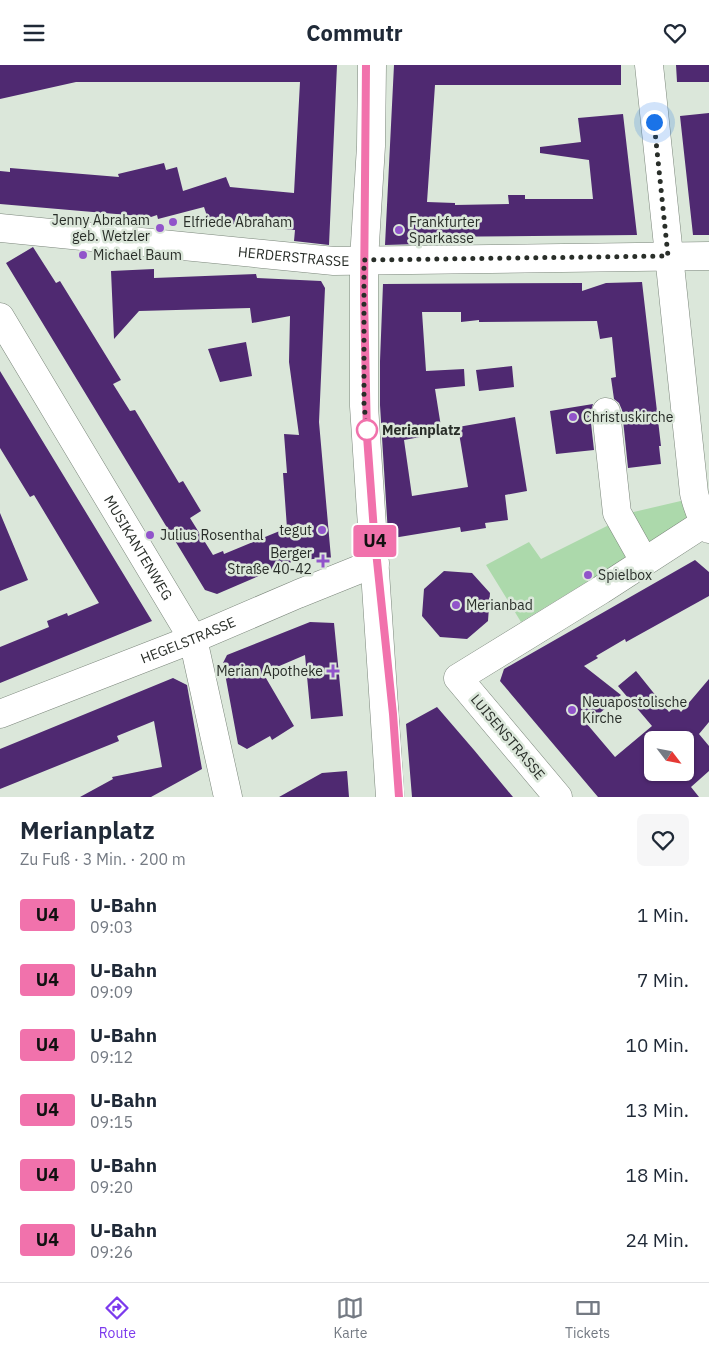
<!DOCTYPE html>
<html lang="de">
<meta charset="utf-8">
<style>
:root{--surface:#fff;--page:#f6f6f7;--text:#1f2937;--muted:#747a83;--line:#e0e1e3;--accent:#7c3aed}
body{margin:0;font-family:"IBM Plex Sans",sans-serif;background:var(--page);color:var(--text);height:100vh;display:flex;flex-direction:column;font-size:19px;white-space:nowrap}
*{box-sizing:border-box;margin:0}
p{font-size:16px;color:var(--muted)}
.icon{flex:none;width:28px;height:28px;fill:none;stroke:currentColor;stroke-width:2;stroke-linecap:round;stroke-linejoin:round}
.map{position:relative;height:732px;overflow:hidden}
.drawer{display:flex;flex-direction:column;background:var(--surface);flex:1}
.drawer>*{flex:none}
.badge{padding:0 10px;border-radius:4px;font-size:18px;line-height:32px}
.needle{width:32px;rotate:122deg}
.buttons{position:absolute;left:644px;top:666px;display:grid;gap:10px}
.buttons a{display:grid;place-items:center;width:50px;height:50px;border-radius:8px;background:var(--surface);box-shadow:0 1px 4px #0004;font-size:25px}
.you{position:absolute;width:25px;height:25px;margin:-12px;border:4px solid #fff;border-radius:50%;background:#1a73e8;box-shadow:0 0 0 8px #1a73e833}
.map>.badge{position:absolute;translate:-50% -50%;box-shadow:0 0 0 2px #fff}
.round{display:grid;place-items:center;flex:none;width:52px;height:52px;border-radius:8px;background:var(--page)}
.headline{display:flex;align-items:center;justify-content:space-between;height:85px;padding:0 20px}
h1{font-size:24px;font-weight:700;line-height:38px}
ul{padding:0;list-style:none}
li{display:flex;align-items:center;gap:15px;height:65px;padding:0 20px}
li div{flex:1}
li b{display:block;font-size:19px}
li em{font-style:normal}
li .badge{min-width:55px;font-weight:700;text-align:center}
header{display:flex;justify-content:space-between;align-items:center;height:65px;padding:0 20px;background:var(--surface);font-size:22px;font-weight:700}
.menu{display:flex;justify-content:space-around;align-items:center;height:70px;border-top:1px solid var(--line);background:var(--surface);font-size:14px;color:var(--muted)}
.menu a{display:grid;justify-items:center;gap:2px}
.menu .current{color:var(--accent)}
.map>svg:first-child{display:block}
.green{fill:#acd9ab}
.building{fill:#4f2971;fill-rule:evenodd}
.lines{fill:none;stroke-linecap:round;stroke-linejoin:round}
.minor-casing{stroke:#7b867b;stroke-width:29}
.minor{stroke:#fff;stroke-width:28}
.line-casing{stroke:#fff;stroke-width:11}
.line{stroke:#f172ac;stroke-width:8}
.walk{stroke:#292e29;stroke-width:5;stroke-dasharray:0 9}
.poi-dot{fill:#9154ca;stroke:#dbe7da;stroke-width:2}
.stop-dot{fill:#fff;stroke:#f172ac;stroke-width:2.5}
.labels{text-anchor:middle;stroke-width:5;stroke-linejoin:round;paint-order:stroke}
.poi-label{font-size:14px;fill:#292e29;stroke:#dbe7da;text-anchor:start}
.street-label{font-size:14px;fill:#292e29;stroke:#dbe7da}
.stop-label{font-size:14px;font-weight:bold;fill:#292e29;stroke:#dbe7da;text-anchor:start}
</style>
<header><svg class="icon" aria-label="menu" viewBox="0 0 24 24"><path d="M4 6h16M4 12h16M4 18h16"/></svg>Commutr<svg class="icon" aria-label="heart" viewBox="0 0 24 24"><path d="M12 20l-8-8c-3-5 5-10 8-4 3-6 11-1 8 4z"/></svg></header>
<div class="map">
<svg width="709" height="732" viewBox="0 0 709 732">
<rect width="100%" height="100%" fill="#dbe7da"/>
<path class="green" d="M 685,435 L 694,455 L 644,485 L 625,449 Z
M 613,458 L 631,490 L 521,557 L 486,500 L 529,477 L 541,494 Z"/>
<path class="building" d="M 0,0 L 337,0 L 329,180 L 294,176 L 295,165 L 209,157 L 204,142 L 158,154 L 157,150 L 151,152 L 0,139 L 0,106 L 10,107 L 10,103 L 119,112 L 118,109 L 164,98 L 166,105 L 177,102 L 183,126 L 226,112 L 230,122 L 294,128 L 300,17 L 76,17 L 0,34 Z
M 394,0 L 621,0 L 621,20 L 435,20 L 427,137 L 455,138 L 455,140 L 509,139 L 508,130 L 525,130 L 525,134 L 593,134 L 589,95 L 540,88 L 540,82 L 581,77 L 578,53 L 623,49 L 637,170 L 419,172 L 419,179 L 385,180 Z
M 676,0 L 709,0 L 709,17 L 677,17 Z
M 709,48 L 709,170 L 693,170 L 680,51 Z
M 33,182 L 56,218 L 60,216 L 121,315 L 113,319 L 130,346 L 135,345 L 179,418 L 183,416 L 201,446 L 190,453 L 213,490 L 223,486 L 224,489 L 287,463 L 283,408 L 287,408 L 284,369 L 299,370 L 289,297 L 290,251 L 252,258 L 250,243 L 139,246 L 114,274 L 111,206 L 154,204 L 154,213 L 256,209 L 257,213 L 321,216 L 325,223 L 319,357 L 331,493 L 296,495 L 217,529 L 205,525 L 6,198 Z
M 642,217 L 661,381 L 659,381 L 661,399 L 628,403 L 622,345 L 619,338 L 614,334 L 611,313 L 616,312 L 612,272 L 600,274 L 597,256 L 479,257 L 479,255 L 461,257 L 461,247 L 422,247 L 426,306 L 464,304 L 465,321 L 435,324 L 442,368 L 404,375 L 412,431 L 468,422 L 458,362 L 515,352 L 527,426 L 505,430 L 508,455 L 485,458 L 486,463 L 461,467 L 460,462 L 393,473 L 388,469 L 380,340 L 380,296 L 383,219 L 582,218 L 582,226 L 606,218 Z
M 246,277 L 252,311 L 220,317 L 208,284 Z
M 512,301 L 514,322 L 479,326 L 476,305 Z
M 0,306 L 152,556 L 0,618 L 0,582 L 49,562 L 47,556 L 67,548 L 68,551 L 99,538 L 34,430 L 30,432 L 0,383 Z
M 593,339 L 590,349 L 594,385 L 556,389 L 550,346 Z
M 0,448 L 28,515 L 0,526 Z
M 695,495 L 709,507 L 709,531 L 626,577 L 625,574 L 596,591 L 598,593 L 584,601 L 621,630 L 587,659 L 615,692 L 652,661 L 618,621 L 636,606 L 669,647 L 676,641 L 681,647 L 709,614 L 709,657 L 699,669 L 709,681 L 709,706 L 691,722 L 699,732 L 598,732 L 500,616 L 504,604 ZM 652,675 L 685,675 L 685,708 L 652,708 Z
M 444,506 L 472,508 L 490,528 L 488,556 L 467,574 L 440,572 L 422,551 L 424,524 Z
M 310,557 L 334,558 L 343,651 L 311,654 L 305,590 L 263,608 L 294,661 L 272,675 L 270,671 L 247,684 L 238,679 L 223,598 L 227,590 Z
M 173,613 L 187,620 L 202,704 L 151,732 L 80,732 L 113,714 L 112,712 L 162,702 L 154,656 L 117,671 L 119,676 L 0,724 L 0,684 Z
M 437,642 L 474,685 L 513,732 L 412,732 L 406,659 Z
M 347,706 L 349,732 L 279,732 L 322,708 Z"/>
<g class="lines">
<defs>
<g id="minor">
<path d="M 372,0 L 371,81 L 364,195 L 364,341 L 390,732"/>
<path d="M 649,0 L 694,428 C 697,441 701,453 709,464"/>
<path id="s1" d="M 0,163 L 334,196 L 709,191"/>
<path id="s2" d="M 0,252 L 193,574 L 228,732"/>
<path d="M 606,347 L 617,448 L 644,496"/>
<path id="s3" d="M 0,649 L 193,574 L 298,529 L 375,498"/>
<path d="M 558,732 L 458,613 L 601,525 L 709,455"/>
</g>
</defs>
<use href="#minor" class="minor-casing"/>
<use href="#minor" class="minor"/>
</g>
<g class="lines">
<defs>
<path id="line" d="M 366,0 L 364,232 L 367,371 L 374,467 L 393,649 L 399,732"/>
</defs>
<use href="#line" class="line-casing"/>
<use href="#line" class="line"/>
<path class="walk" d="M 367,365 L 364,340 L 364,195 L 668,191 L 654,57"/>
</g>
<g class="poi-dot">
<circle cx="173" cy="157" r="5"/>
<circle cx="160" cy="163" r="5"/>
<circle cx="399" cy="165" r="5"/>
<circle cx="83" cy="190" r="5"/>
<circle cx="573" cy="352" r="5"/>
<circle cx="322" cy="465" r="5"/>
<circle cx="150" cy="470" r="5"/>
<path d="M320.5 488.5h5v5h5v5h-5v5h-5v-5h-5v-5h5z"/>
<circle cx="588" cy="510" r="5"/>
<circle cx="456" cy="540" r="5"/>
<path d="M330.5 598.5h5v5h5v5h-5v5h-5v-5h-5v-5h5z"/>
<circle cx="572" cy="645" r="5"/>
</g>
<circle class="stop-dot" cx="367" cy="365" r="10"/>
<g class="labels">
<g class="poi-label">
<text x="150" y="160" text-anchor="end">Jenny Abraham<tspan x="150" dy="16">geb. Wetzler</tspan></text>
<text x="183" y="162">Elfriede Abraham</text>
<text x="409" y="162">Frankfurter<tspan x="409" dy="16">Sparkasse</tspan></text>
<text x="93" y="195">Michael Baum</text>
<text x="583" y="357">Christuskirche</text>
<text x="312" y="470" text-anchor="end">tegut</text>
<text x="160" y="475">Julius Rosenthal</text>
<text x="312" y="493" text-anchor="end">Berger<tspan x="312" dy="16">Straße 40-42</tspan></text>
<text x="598" y="515">Spielbox</text>
<text x="466" y="545">Merianbad</text>
<text x="323" y="611" text-anchor="end">Merian Apotheke</text>
<text x="582" y="642">Neuapostolische<tspan x="582" dy="16">Kirche</tspan></text>
</g>
<g class="street-label">
<text dy="5" stroke="none"><textPath href="#s1" startOffset="295">HERDERSTRASSE</textPath></text>
<text dy="5" stroke="none"><textPath href="#s2" startOffset="269">MUSIKANTENWEG</textPath></text>
<text dy="5" stroke="none"><textPath href="#s3" startOffset="202">HEGELSTRASSE</textPath></text>
<text transform="translate(508 672) rotate(50)" y="5">LUISENSTRASSE</text>
</g>
<g class="stop-label">
<text x="382" y="370">Merianplatz</text>
</g>
</g>
</svg>
<div class="buttons">
<a><svg class="needle" viewBox="-14 -14 28 28"><path d="M0-13l5 13h-10z" fill="#e53935"/><path d="M0 13l5-13h-10z" fill="#747a83"/></svg></a>
</div>
<div class="you" style="left:654px;top:57px"></div>
<b class="badge" style="left:375px;top:476px;background:#f172ac;color:#111">U4</b>
</div>
<section class="drawer">
<div class="headline"><div><h1>Merianplatz</h1><p>Zu Fuß · 3 Min. · 200 m</p></div><a class="round"><svg class="icon" aria-label="heart" viewBox="0 0 24 24"><path d="M12 20l-8-8c-3-5 5-10 8-4 3-6 11-1 8 4z"/></svg></a></div>
<ul>
<li><span class="badge" style="background:#f172ac;color:#111">U4</span><div><b>U-Bahn</b><p>09:03</p></div><em>1 Min.</em></li>
<li><span class="badge" style="background:#f172ac;color:#111">U4</span><div><b>U-Bahn</b><p>09:09</p></div><em>7 Min.</em></li>
<li><span class="badge" style="background:#f172ac;color:#111">U4</span><div><b>U-Bahn</b><p>09:12</p></div><em>10 Min.</em></li>
<li><span class="badge" style="background:#f172ac;color:#111">U4</span><div><b>U-Bahn</b><p>09:15</p></div><em>13 Min.</em></li>
<li><span class="badge" style="background:#f172ac;color:#111">U4</span><div><b>U-Bahn</b><p>09:20</p></div><em>18 Min.</em></li>
<li><span class="badge" style="background:#f172ac;color:#111">U4</span><div><b>U-Bahn</b><p>09:26</p></div><em>24 Min.</em></li>
</ul>
</section>
<nav class="menu">
<a class="current"><svg class="icon" aria-label="directions" viewBox="0 0 24 24"><path d="M12 3l9 9-9 9-9-9zM9 14v-3h6M13 9l2 2-2 2"/></svg>Route</a>
<a><svg class="icon" aria-label="map" viewBox="0 0 24 24"><path d="M3 6l6-2 6 2 6-2v14l-6 2-6-2-6 2zM9 4v14M15 6v14"/></svg>Karte</a>
<a><svg class="icon" aria-label="tickets" viewBox="0 0 24 24"><path d="M3 7h18v10H3zM15 7v10"/></svg>Tickets</a>
</nav>
